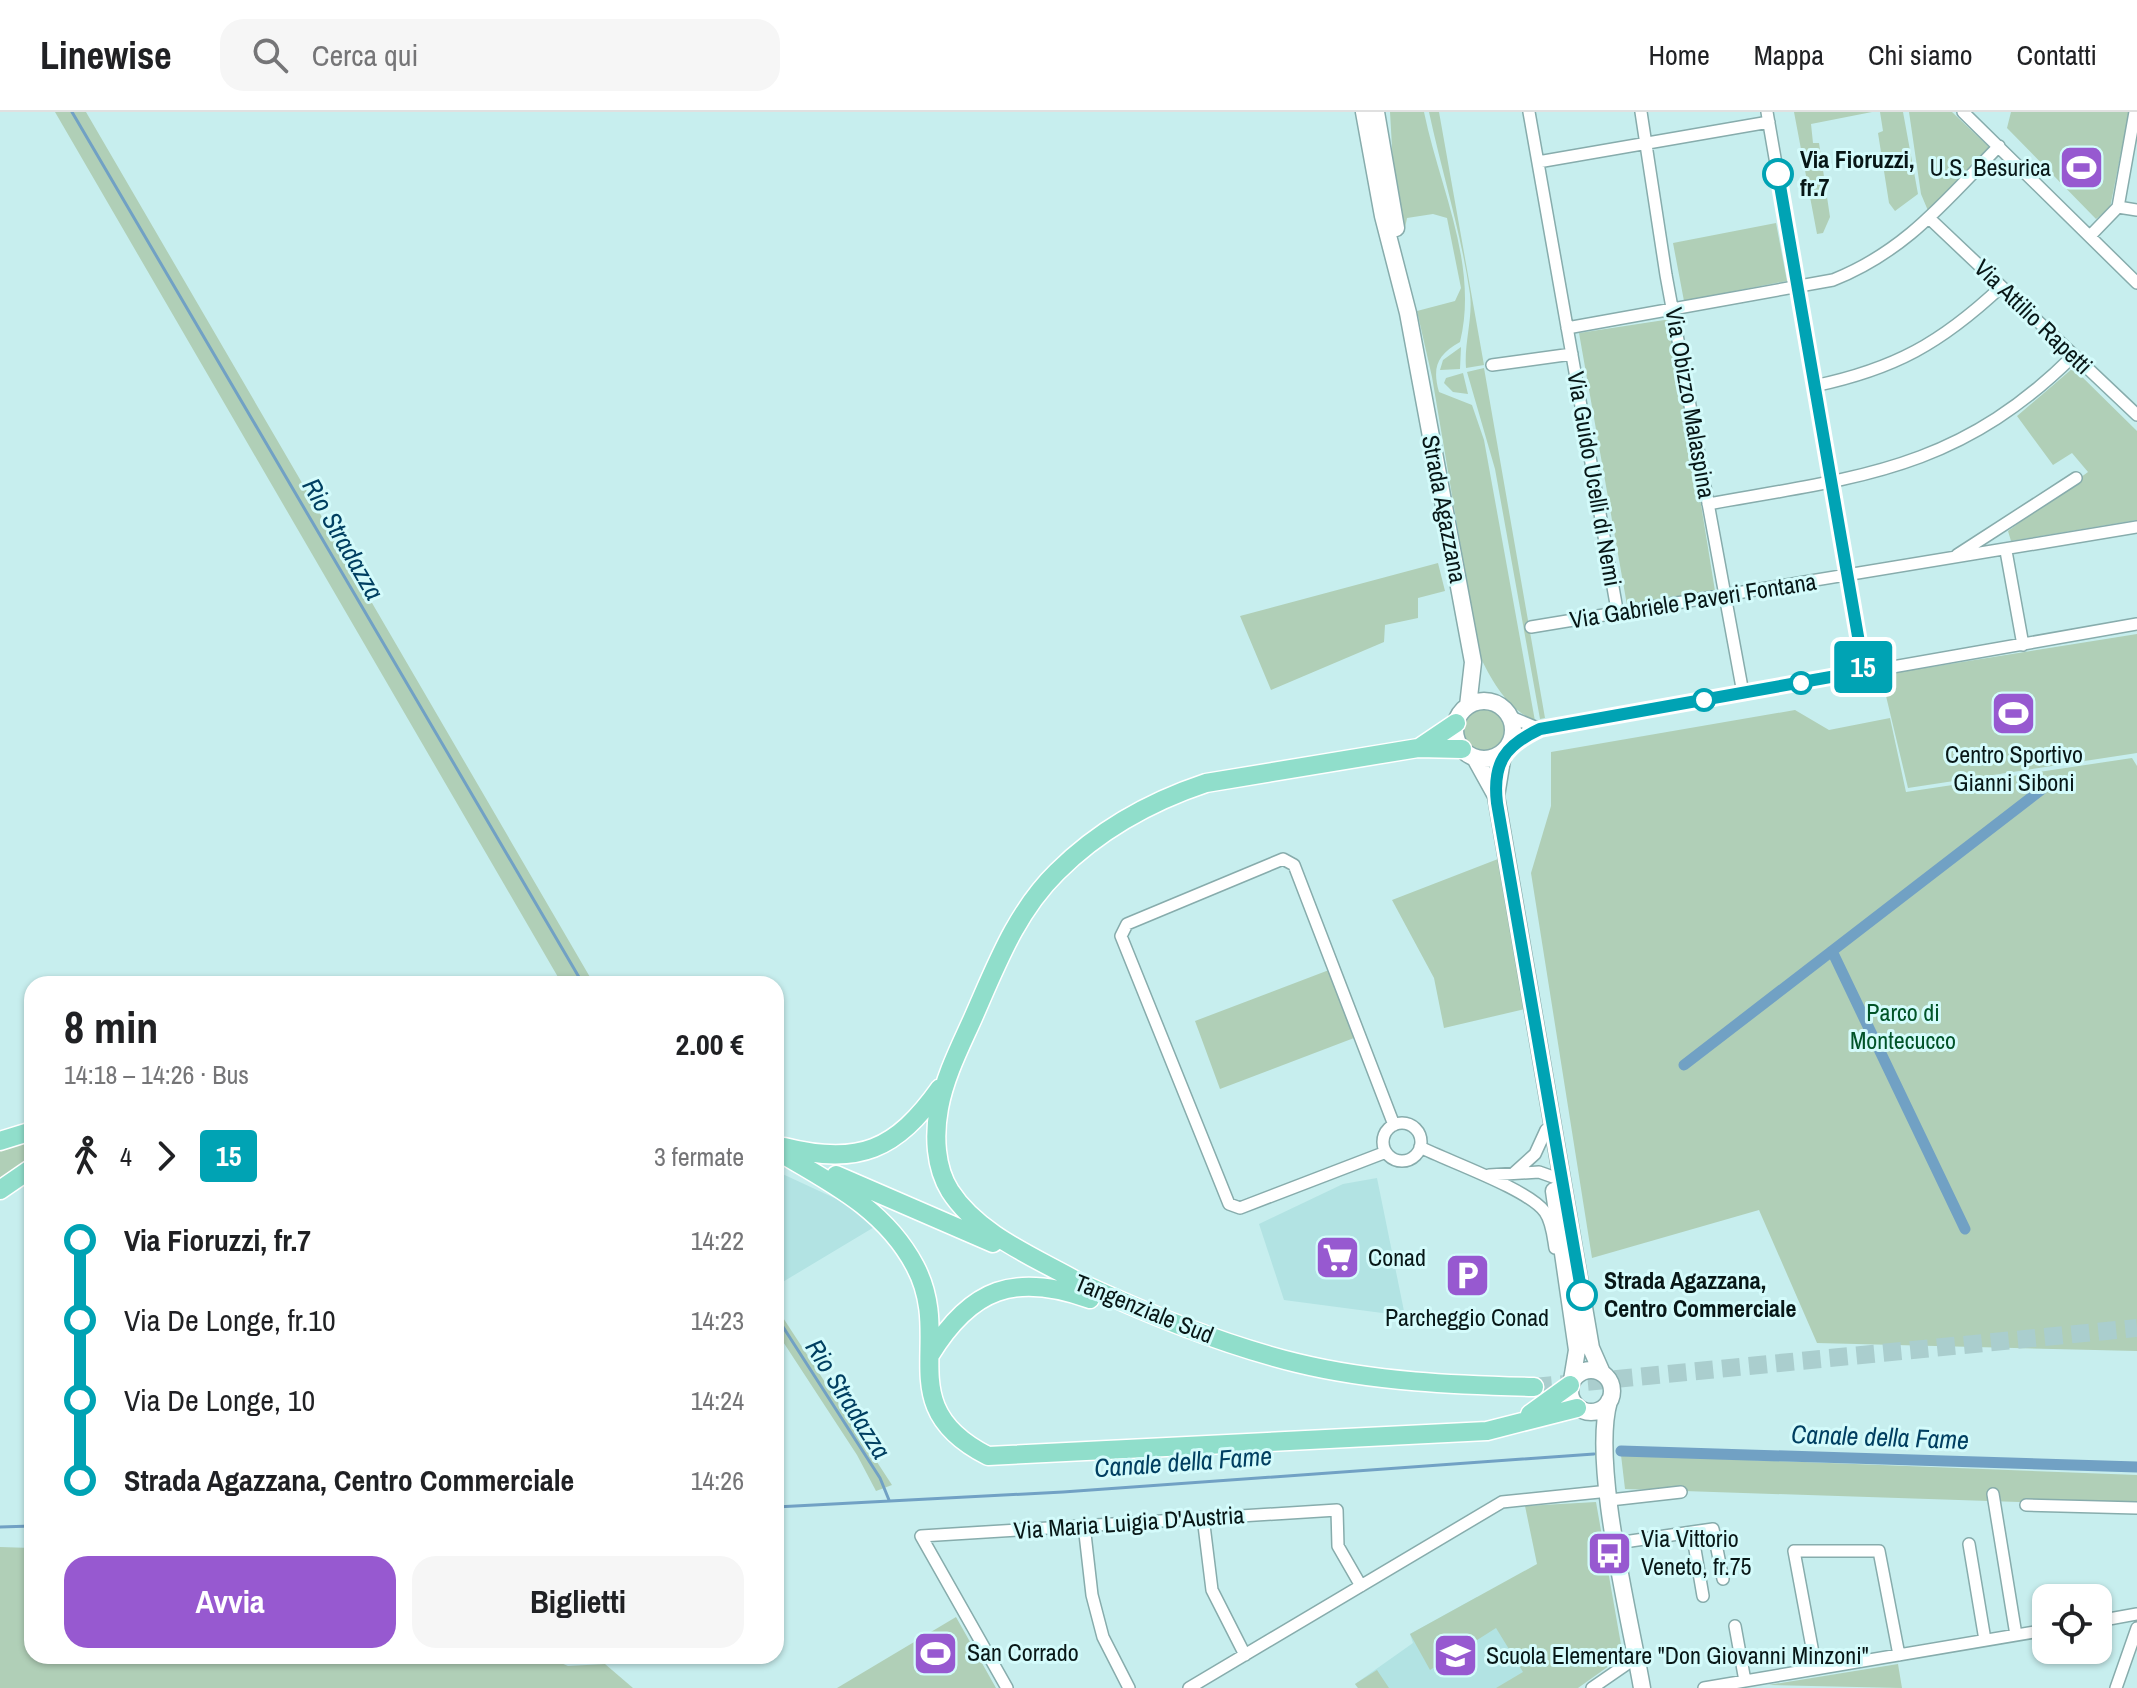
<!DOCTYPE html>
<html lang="it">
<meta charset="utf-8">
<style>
:root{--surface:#fff;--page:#f6f6f6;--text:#202124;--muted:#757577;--line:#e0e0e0;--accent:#9759d0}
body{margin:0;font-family:"Archivo Narrow",sans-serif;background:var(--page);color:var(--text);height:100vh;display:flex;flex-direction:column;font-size:30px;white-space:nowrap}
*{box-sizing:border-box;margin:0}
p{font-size:26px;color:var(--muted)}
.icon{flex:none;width:44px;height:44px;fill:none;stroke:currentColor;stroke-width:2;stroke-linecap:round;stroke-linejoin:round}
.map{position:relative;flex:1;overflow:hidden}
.panel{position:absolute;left:24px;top:864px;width:760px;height:688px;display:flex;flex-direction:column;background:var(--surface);border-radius:24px;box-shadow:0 2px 6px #0004}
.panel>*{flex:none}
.badge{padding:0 16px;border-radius:6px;font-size:28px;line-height:52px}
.fabs{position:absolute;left:2032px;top:1472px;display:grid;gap:16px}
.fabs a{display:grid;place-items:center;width:80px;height:80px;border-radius:16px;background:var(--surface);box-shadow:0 2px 6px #0004;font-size:40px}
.map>.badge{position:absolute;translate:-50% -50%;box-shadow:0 0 0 4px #fff}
.legs{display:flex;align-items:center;gap:12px;height:88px;padding:0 40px;font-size:26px}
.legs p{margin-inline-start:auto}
.overview{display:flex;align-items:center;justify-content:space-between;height:136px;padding:0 40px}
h1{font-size:44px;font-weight:700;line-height:60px}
.primary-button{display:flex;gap:16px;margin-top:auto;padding:16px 40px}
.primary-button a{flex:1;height:92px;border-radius:24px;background:var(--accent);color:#fff;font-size:32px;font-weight:700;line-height:92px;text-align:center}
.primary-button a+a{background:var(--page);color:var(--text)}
ul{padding:0 40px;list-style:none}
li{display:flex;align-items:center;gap:28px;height:80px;font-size:30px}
li i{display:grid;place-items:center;width:12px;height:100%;margin:0 10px;background:currentColor}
li i::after{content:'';width:20px;height:20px;margin:-10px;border:6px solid;border-radius:50%;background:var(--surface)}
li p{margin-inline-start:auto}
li:first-child i{background:linear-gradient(#0000 50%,currentColor 0)}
li:last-child i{background:linear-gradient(currentColor 50%,#0000 0)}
header{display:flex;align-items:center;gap:48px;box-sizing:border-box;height:112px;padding:0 40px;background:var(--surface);border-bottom:2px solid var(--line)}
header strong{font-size:38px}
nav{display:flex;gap:44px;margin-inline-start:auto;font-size:28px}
.search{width:560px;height:72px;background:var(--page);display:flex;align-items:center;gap:20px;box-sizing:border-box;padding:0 28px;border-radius:24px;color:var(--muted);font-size:30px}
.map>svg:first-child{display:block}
.built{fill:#b2e3e3}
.green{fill:#b0cfb7}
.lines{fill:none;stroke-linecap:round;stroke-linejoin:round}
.stream{stroke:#71a1c4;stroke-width:3}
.canal{stroke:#71a1c4;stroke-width:11}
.primary-tunnel{stroke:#aacece;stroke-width:18;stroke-dasharray:18 9;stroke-linecap:butt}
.minor-casing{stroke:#87acac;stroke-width:14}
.secondary-casing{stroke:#87acac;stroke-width:19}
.primary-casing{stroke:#fff;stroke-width:21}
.minor{stroke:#fff;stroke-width:11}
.secondary{stroke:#fff;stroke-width:16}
.primary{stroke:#90decb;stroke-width:18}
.line-1-casing{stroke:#fff;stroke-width:18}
.line-1{stroke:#00a3b4;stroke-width:12}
.stop-1-dot{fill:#fff;stroke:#00a3b4;stroke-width:4}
.labels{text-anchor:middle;stroke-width:6;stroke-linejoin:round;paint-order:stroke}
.stop-label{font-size:24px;font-weight:bold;fill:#081717;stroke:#d4fbfb;text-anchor:start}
.poi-label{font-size:24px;fill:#081717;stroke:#d4fbfb;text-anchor:start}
.street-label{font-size:24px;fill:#081717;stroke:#d4fbfb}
.park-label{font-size:24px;fill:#015428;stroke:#d4fbfb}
.water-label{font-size:26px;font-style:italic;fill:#003f61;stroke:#d4fbfb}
</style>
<header>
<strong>Linewise</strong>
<div class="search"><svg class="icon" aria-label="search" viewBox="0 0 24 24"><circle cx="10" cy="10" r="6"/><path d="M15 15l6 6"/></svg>Cerca qui</div>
<nav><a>Home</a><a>Mappa</a><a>Chi siamo</a><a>Contatti</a></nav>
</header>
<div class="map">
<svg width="2137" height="1576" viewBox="0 0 2137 1576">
<rect width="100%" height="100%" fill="#c7eeee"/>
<path class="built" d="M 776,1059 L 856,1096 L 876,1114 L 776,1174 Z
M 1377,1066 L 1405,1204 L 1284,1188 L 1259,1112 L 1343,1072 Z
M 1477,1485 L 1535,1576 L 1358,1576 L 1355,1572 L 1413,1531 L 1410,1522 Z"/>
<path class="green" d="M 55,0 L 86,0 L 594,872 L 562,872 Z
M 1390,0 L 1424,0 C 1439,74 1479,153 1460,230 C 1437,243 1432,255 1439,280 L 1472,293 L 1484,328 L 1535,609 C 1507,596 1492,570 1479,542 L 1432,265 L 1417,199 L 1455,189 L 1461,176 L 1447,106 L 1433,102 L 1407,106 L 1404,121 L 1393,53 Z
M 1429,0 L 1439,0 L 1484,253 L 1466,256 C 1464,231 1473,206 1470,182 C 1461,120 1442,61 1429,0 Z
M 1794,0 L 1872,0 L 1811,12 L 1813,31 L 1819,31 L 1830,105 L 1823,121 L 1817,122 Z
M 1880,0 L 1903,0 L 1918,82 L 1895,99 L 1889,91 L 1878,21 L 1883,19 Z
M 1909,0 L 1952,0 L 1989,35 L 1929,101 L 1921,82 Z
M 2011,0 L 2129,0 L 2110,96 L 2096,107 L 2007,16 Z
M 1776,111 L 1787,169 L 1684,189 L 1673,131 Z
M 1671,207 L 1715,479 L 1627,493 L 1579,221 Z
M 1461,235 L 1460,257 L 1440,258 L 1443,248 Z
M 1484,256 L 1545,606 L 1540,607 L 1495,357 L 1467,260 Z
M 2073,256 L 2137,319 L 2137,408 L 2011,429 L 2008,419 L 2088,360 L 2072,341 L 2053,353 L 2017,304 Z
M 1463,261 L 1468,282 L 1453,280 L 1444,271 L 1446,266 Z
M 1438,451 L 1445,479 L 1418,486 L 1418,506 L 1385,513 L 1384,530 L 1271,578 L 1240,504 Z
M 2137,522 L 2137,641 L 1908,676 L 1881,563 Z
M1461 618a23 23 0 1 1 46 0a23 23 0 1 1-46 0Z
M 1795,598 L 1829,618 L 1890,606 L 1906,680 L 2132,646 L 2137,654 L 2137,1239 L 1817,1231 L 1759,1098 L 1592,1146 L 1531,761 L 1551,694 L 1551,640 Z
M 1498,747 L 1525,897 L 1444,916 L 1434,866 L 1392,788 Z
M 1329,858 L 1354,926 L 1220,977 L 1195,909 Z
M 32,1025 L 32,1047 L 0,1070 L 0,1035 Z
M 776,1195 L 892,1373 L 876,1379 L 857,1343 L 776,1219 Z
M 1621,1343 L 2137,1363 L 2137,1394 L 1625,1377 Z
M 1596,1390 L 1623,1544 L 1578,1576 L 1496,1576 L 1523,1560 L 1496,1516 L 1430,1558 L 1410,1522 L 1537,1452 L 1525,1394 Z
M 0,1435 L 32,1436 L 32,1544 L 545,1544 L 568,1554 L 605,1552 L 633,1576 L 0,1576 Z
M 956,1505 L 996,1576 L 837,1576 Z
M 1898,1552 L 1902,1576 L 1768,1573 Z
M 1377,1558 L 1389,1576 L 1358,1576 L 1355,1572 Z"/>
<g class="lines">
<path class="stream" d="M 72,0 L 583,872
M 776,1204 L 880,1366 L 889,1388
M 776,1395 L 1063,1380 L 1594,1342
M 0,1415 L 32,1414"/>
<path class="canal" d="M 1832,839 L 1965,1117
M 1684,953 L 2050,671
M 1621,1339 L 2137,1355"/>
<path class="primary-tunnel" d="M 1534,1275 L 2137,1216"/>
<defs>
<path id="minor" d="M 1529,0 L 1616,492
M 1641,0 L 1666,163 L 1743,581
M 1767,0 L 1864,559
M 1963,0 L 2137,171
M 1538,50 L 1769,10
M 2118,95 L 2137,98
M 1929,106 L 2137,303
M 2090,124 L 2118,95 L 2135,0
M 1567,216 L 1833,168 C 1906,139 1945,89 1999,34
M 1492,253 L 1572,242
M 1814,274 C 1895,257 1941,231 2001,175
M 1708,392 C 1859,365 1958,358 2073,244
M 2006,439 L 2023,533
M 1957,443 L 2076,366
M 1531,515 L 2137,415
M 1511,605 L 1540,617
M 1511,632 L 1540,617 L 2137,512
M1383 1030a19 19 0 1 1 38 0a19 19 0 1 1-38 0Z
M 1420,1035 C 1450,1050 1528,1077 1545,1100 C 1552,1110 1553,1124 1555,1136
M 1386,1040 L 1240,1096 L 1229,1092 L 1121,824 L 1127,812 L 1283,747 L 1294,753 L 1394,1013
M 1514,1061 L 1535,1042 L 1546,1018
M 1489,1063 L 1539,1060 L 1556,1066 L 1559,1076
M 1993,1382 L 2016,1523
M 1610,1388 L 1681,1380
M 2026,1393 L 2137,1396
M 1203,1405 L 1212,1478 L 1245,1543
M 1084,1413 L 1092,1483 L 1103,1525 L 1129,1576
M 1692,1420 L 1713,1417 L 1723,1467
M 1617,1431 L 1692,1420 L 1703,1484
M 1969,1432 L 1985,1528
M 2098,1509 L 2137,1502
M 1735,1514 L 1745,1569
M 1816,1557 L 1794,1439 L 1879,1439 L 1899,1543
M 1007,1576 L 921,1424 L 1337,1398 L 1338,1434 L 1361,1474
M 1189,1576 L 1502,1390 L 1609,1379
M 1592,1576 L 1637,1545
M 1704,1576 L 2046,1518
M 2116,1576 L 2137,1516"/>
<path id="secondary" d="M 1364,0 L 1383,104 L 1408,201 L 1473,550 L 1468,594
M 1376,0 L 1396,116
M1455 618a29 29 0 1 1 58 0a29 29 0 1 1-58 0Z
M 1503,642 L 1496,684 L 1591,1236 L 1602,1261
M 1475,646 L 1496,684
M 1554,1079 L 1577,1238 L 1572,1268
M1570 1279a21 21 0 1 1 42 0a21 21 0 1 1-42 0Z
M 1609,1289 C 1591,1351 1630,1506 1642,1576"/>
<path id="primary" d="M 1419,636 L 1456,611
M 0,1029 L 32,1019
M 784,1035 C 859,1054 896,1038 940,976
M 777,1039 C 830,1070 885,1097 915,1154 C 955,1229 889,1294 988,1344 L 1487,1319 L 1577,1296
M 836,1063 L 993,1131
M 0,1078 L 32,1056
M 1074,1168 C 1146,1201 1220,1232 1297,1251 C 1375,1270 1455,1273 1534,1275
M 1082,1172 C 1037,1146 979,1124 950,1079 C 935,1055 934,1023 939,996 C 945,964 960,935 973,906 C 996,854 1016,800 1057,760 C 1100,717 1149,690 1206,671 L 1418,636 L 1462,637
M 930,1243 C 971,1176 1015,1160 1090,1187
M 1530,1302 L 1570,1273"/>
</defs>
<use href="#minor" class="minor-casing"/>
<use href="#secondary" class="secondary-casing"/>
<use href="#primary" class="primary-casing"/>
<use href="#minor" class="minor"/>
<use href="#secondary" class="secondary"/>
<use href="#primary" class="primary"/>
</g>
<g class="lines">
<defs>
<path id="line-1" d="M 1582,1183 L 1497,691 C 1492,650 1506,633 1540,617 L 1864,559 L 1778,62"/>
</defs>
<use href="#line-1" class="line-1-casing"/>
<use href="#line-1" class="line-1"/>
</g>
<defs>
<symbol id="stadium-square" viewBox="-11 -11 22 22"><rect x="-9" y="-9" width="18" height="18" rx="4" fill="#9759d0" stroke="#d4fbfb"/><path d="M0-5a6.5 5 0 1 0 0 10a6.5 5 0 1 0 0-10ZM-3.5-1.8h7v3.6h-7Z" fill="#fff"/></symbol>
<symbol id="supermarket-square" viewBox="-11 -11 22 22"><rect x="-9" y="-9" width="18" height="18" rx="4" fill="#9759d0" stroke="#d4fbfb"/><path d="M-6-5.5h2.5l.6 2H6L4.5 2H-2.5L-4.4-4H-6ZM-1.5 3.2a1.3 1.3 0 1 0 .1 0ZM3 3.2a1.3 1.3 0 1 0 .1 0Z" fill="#fff"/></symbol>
<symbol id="parking-square" viewBox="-11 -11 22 22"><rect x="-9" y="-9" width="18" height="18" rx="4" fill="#9759d0" stroke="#d4fbfb"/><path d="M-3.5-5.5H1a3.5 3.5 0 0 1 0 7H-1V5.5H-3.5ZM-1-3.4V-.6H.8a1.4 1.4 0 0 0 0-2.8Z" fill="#fff"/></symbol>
<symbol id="bus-square" viewBox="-11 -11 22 22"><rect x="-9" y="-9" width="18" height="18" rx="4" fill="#9759d0" stroke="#d4fbfb"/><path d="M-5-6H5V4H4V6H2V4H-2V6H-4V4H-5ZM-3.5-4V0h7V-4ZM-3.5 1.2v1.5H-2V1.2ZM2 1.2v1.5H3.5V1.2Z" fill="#fff"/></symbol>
<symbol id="school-square" viewBox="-11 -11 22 22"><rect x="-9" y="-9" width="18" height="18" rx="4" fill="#9759d0" stroke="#d4fbfb"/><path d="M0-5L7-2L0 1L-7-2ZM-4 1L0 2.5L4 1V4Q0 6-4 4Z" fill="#fff"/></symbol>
</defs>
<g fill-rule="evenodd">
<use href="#stadium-square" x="2056" y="30" width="51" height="51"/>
<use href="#stadium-square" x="1988" y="576" width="51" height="51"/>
<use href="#supermarket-square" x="1312" y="1120" width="51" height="51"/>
<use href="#parking-square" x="1442" y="1138" width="51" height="51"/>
<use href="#bus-square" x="1584" y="1416" width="51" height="51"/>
<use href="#stadium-square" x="910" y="1516" width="51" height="51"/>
<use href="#school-square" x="1430" y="1518" width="51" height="51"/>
</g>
<g class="stop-1-dot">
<circle cx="1778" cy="62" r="14"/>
<circle cx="1801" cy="571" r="10"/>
<circle cx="1704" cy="588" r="10"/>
<circle cx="1582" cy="1183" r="14"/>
</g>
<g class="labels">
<g class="stop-label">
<text x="1800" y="56">Via Fioruzzi,<tspan x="1800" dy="28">fr.7</tspan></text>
<text x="1604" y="1177">Strada Agazzana,<tspan x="1604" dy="28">Centro Commerciale</tspan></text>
</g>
<g class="poi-label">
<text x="2051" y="64" text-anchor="end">U.S. Besurica</text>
<text x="2014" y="651" text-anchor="middle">Centro Sportivo<tspan x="2014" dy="28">Gianni Siboni</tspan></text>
<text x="1368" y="1154">Conad</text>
<text x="1467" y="1214" text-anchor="middle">Parcheggio Conad</text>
<text x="1641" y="1435">Via Vittorio<tspan x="1641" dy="28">Veneto, fr.75</tspan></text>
<text x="967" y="1549">San Corrado</text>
<text x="1486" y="1552">Scuola Elementare "Don Giovanni Minzoni"</text>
</g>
<g class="street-label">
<text transform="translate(2033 205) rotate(44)" y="8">Via Attilio Rapetti</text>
<text transform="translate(1690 291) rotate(80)" y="8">Via Obizzo Malaspina</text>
<text transform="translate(1594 367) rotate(80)" y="8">Via Guido Ucelli di Nemi</text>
<text transform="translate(1444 397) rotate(79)" y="8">Strada Agazzana</text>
<text transform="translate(1693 489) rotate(-9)" y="8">Via Gabriele Paveri Fontana</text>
<text transform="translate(1144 1197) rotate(22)" y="8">Tangenziale Sud</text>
<text transform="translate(1129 1411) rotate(-4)" y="8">Via Maria Luigia D'Austria</text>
</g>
<g class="park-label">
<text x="1903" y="909">Parco di<tspan x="1903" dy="28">Montecucco</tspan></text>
</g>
<g class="water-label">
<text transform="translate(343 427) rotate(60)" y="9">Rio Stradazza</text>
<text transform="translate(848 1287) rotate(58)" y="9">Rio Stradazza</text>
<text transform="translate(1880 1325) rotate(2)" y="9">Canale della Fame</text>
<text transform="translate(1183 1350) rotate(-4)" y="9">Canale della Fame</text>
</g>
</g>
</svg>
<div class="fabs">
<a><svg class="icon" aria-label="locate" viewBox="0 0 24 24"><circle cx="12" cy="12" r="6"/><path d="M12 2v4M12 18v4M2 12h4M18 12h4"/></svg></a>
</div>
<b class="badge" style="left:1863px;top:555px;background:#00a3b4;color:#fff">15</b>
<section class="panel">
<div class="overview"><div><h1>8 min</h1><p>14:18 – 14:26 · Bus</p></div><b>2.00 €</b></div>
<div class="legs"><svg class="icon" aria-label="walk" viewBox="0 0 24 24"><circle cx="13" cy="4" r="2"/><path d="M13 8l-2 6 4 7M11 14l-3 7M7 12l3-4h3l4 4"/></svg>4<svg class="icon" aria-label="forward" viewBox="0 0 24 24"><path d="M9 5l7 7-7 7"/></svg><b class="badge" style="background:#00a3b4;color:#fff">15</b><p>3 fermate</p></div>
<ul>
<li><i style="color:#00a3b4"></i><b>Via Fioruzzi, fr.7</b><p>14:22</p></li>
<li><i style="color:#00a3b4"></i><span>Via De Longe, fr.10</span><p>14:23</p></li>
<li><i style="color:#00a3b4"></i><span>Via De Longe, 10</span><p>14:24</p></li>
<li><i style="color:#00a3b4"></i><b>Strada Agazzana, Centro Commerciale</b><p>14:26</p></li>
</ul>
<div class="primary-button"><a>Avvia</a><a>Biglietti</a></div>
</section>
</div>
